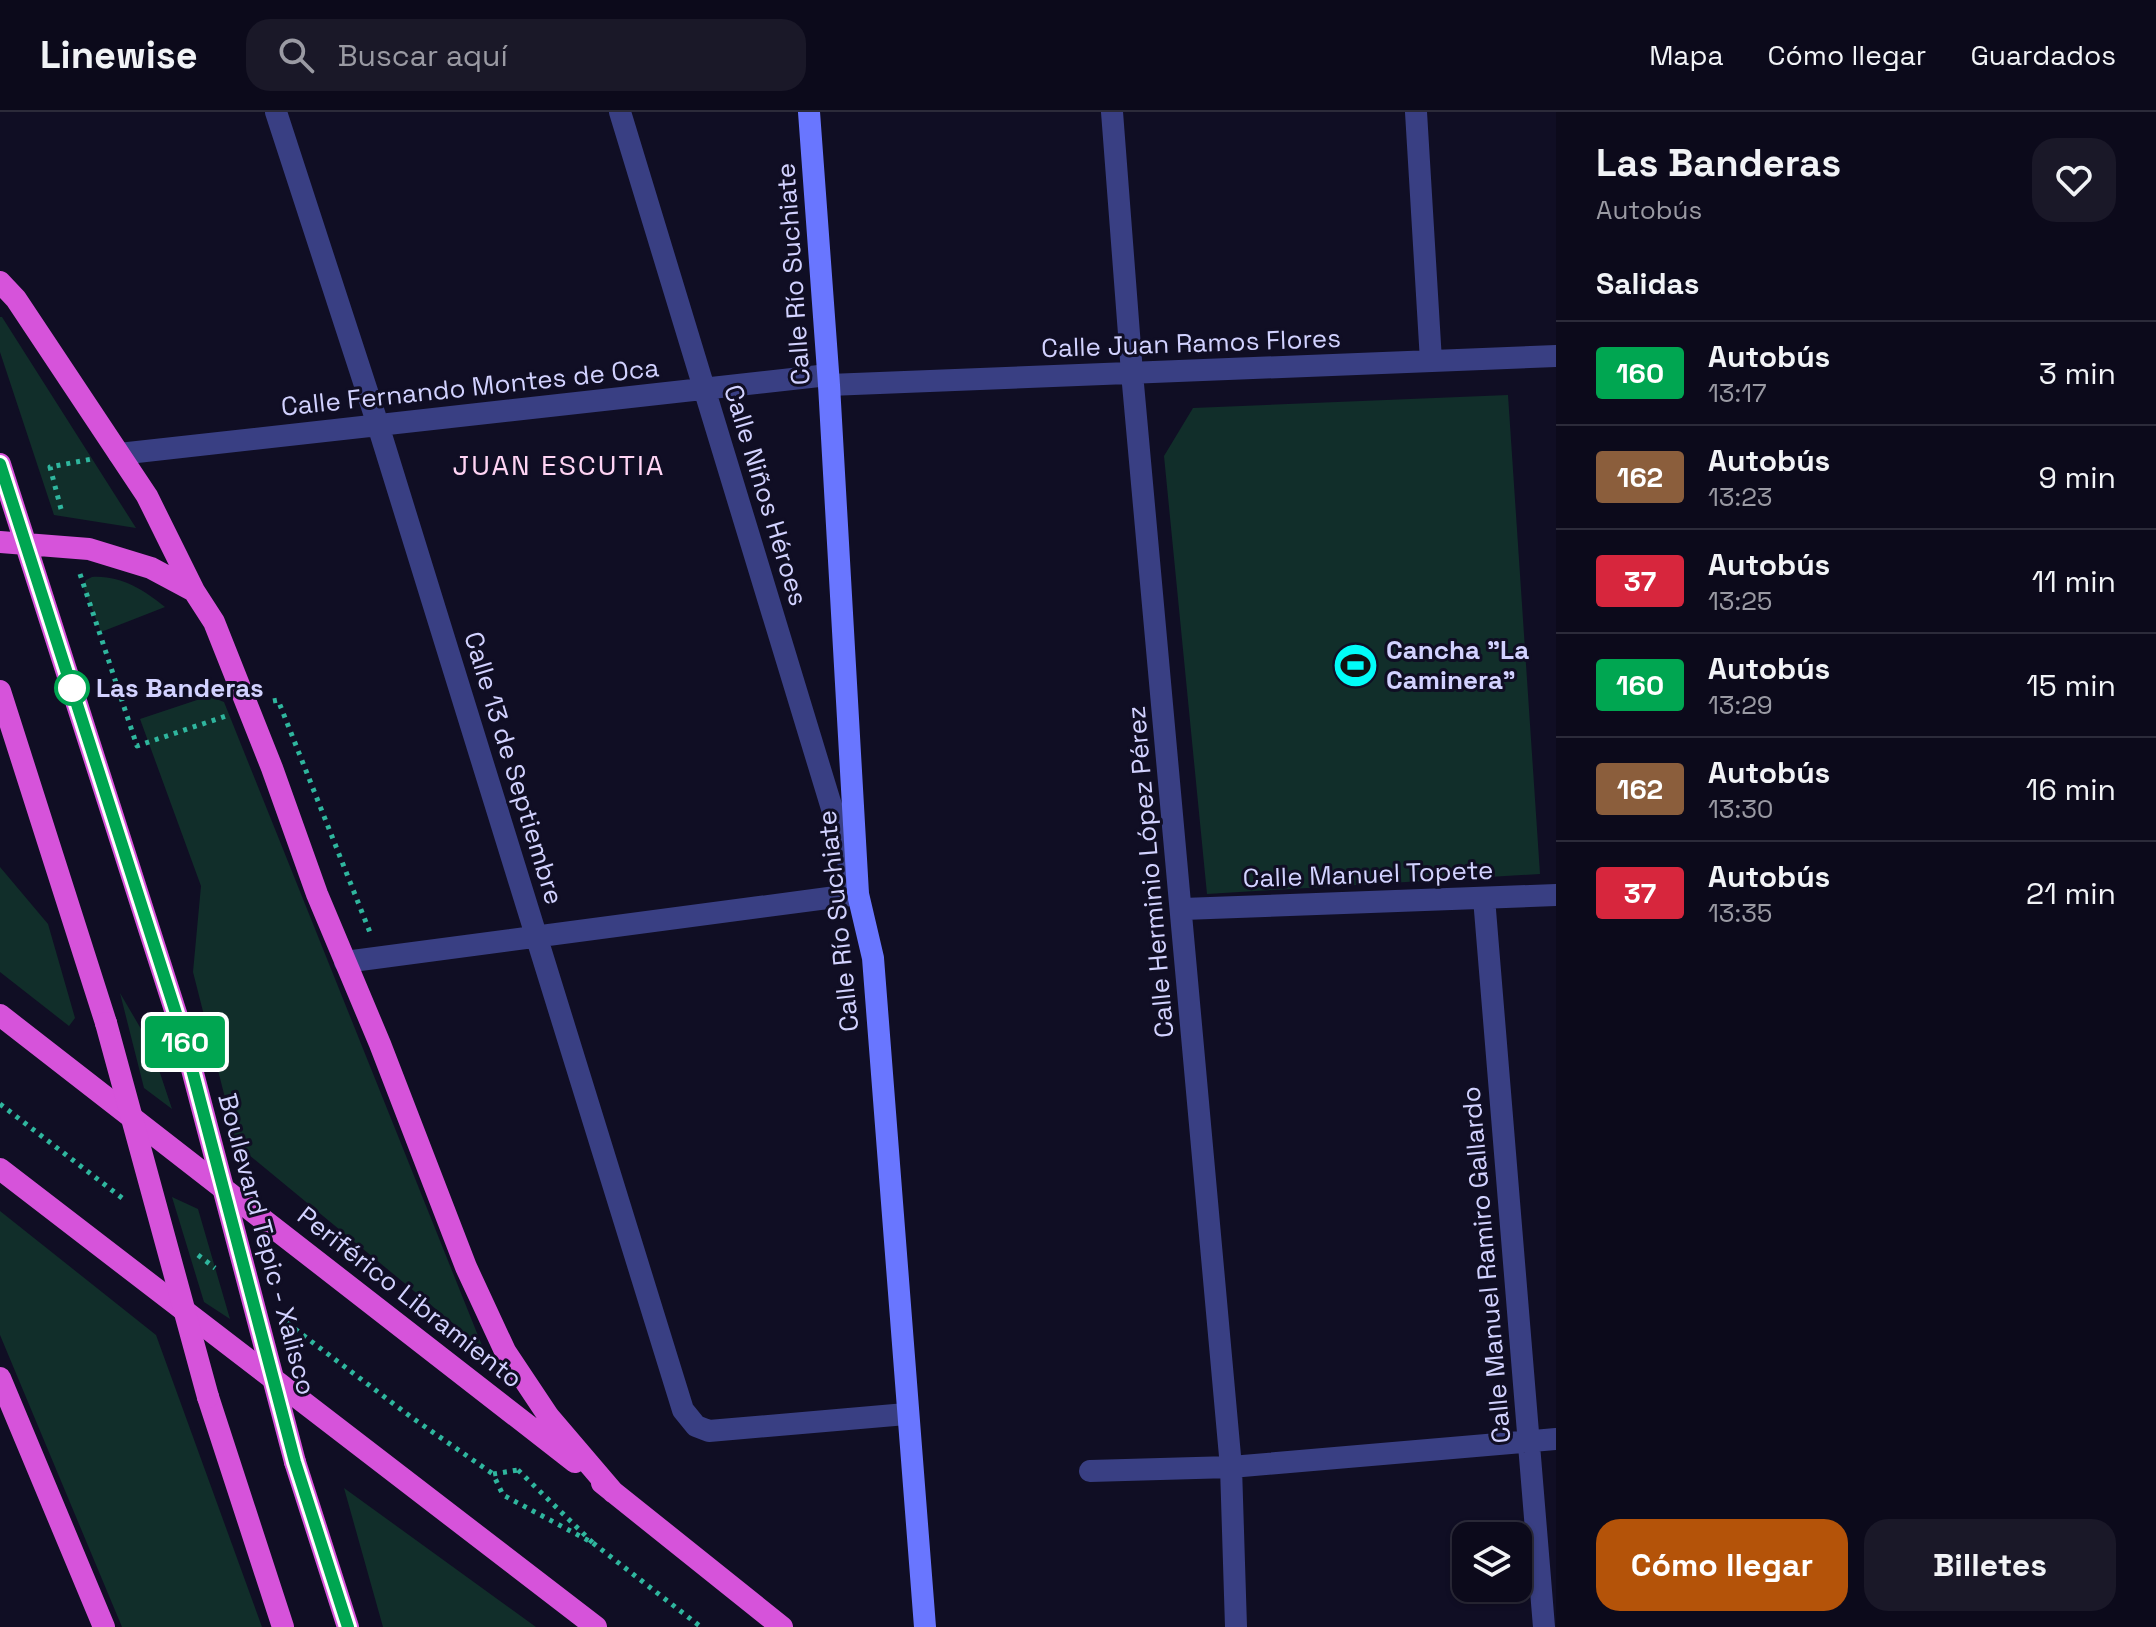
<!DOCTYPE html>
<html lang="es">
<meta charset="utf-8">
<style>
:root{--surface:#0c0a1b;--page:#1a1828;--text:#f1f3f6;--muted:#9a9aa3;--line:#2c2b3a;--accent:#b45309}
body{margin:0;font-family:"Space Grotesk",sans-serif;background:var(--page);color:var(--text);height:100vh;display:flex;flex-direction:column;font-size:30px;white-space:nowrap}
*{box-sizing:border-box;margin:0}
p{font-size:26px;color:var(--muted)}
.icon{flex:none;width:44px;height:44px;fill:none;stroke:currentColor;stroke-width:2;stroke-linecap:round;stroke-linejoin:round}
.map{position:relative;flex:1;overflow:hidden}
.drawer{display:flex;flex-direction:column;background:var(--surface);width:600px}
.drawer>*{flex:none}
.badge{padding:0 16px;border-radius:6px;font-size:28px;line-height:52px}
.tools{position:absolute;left:1452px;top:1410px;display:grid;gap:16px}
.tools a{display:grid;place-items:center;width:80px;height:80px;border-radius:16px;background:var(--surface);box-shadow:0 2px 6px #0004,0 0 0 2px var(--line);font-size:40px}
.map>.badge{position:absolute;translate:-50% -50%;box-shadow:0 0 0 4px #fff}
h2{padding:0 40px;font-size:30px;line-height:72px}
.round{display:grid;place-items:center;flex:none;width:84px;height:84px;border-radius:24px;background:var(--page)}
.head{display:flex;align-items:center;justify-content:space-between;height:136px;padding:0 40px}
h1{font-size:38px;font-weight:700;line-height:60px}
.primary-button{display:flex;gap:16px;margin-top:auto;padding:16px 40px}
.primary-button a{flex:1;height:92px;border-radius:24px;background:var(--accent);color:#fff;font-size:32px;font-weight:700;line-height:92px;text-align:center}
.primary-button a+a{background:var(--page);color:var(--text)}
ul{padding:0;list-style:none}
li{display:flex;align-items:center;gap:24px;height:104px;padding:0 40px;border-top:2px solid var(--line)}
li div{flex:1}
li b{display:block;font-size:30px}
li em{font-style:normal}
li .badge{min-width:88px;font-weight:700;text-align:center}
header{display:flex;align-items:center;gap:48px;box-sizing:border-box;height:112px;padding:0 40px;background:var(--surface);border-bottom:2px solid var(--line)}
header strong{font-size:38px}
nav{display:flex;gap:44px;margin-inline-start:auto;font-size:28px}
.search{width:560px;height:72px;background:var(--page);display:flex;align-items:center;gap:20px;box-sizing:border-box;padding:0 28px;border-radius:24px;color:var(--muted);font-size:30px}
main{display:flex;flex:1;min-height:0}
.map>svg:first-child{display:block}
.green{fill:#112e2a}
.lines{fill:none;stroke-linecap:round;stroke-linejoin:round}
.path{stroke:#2fb69e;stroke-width:5;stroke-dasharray:4 6;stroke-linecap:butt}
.minor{stroke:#393f83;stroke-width:22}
.secondary{stroke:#6976ff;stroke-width:22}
.trunk{stroke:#d653da;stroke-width:22}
.path-bridge{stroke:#2fb69e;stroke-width:5;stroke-dasharray:4 6;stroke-linecap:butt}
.trunk-bridge{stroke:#d653da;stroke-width:22}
.line-casing{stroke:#fff;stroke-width:18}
.line{stroke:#00a651;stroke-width:12}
.stop-dot{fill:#fff;stroke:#00a651;stroke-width:4}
.labels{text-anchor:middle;stroke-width:6;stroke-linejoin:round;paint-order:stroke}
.street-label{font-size:26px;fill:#d2d2ff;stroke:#100e24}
.poi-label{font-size:26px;font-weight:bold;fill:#d2d2ff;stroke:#100e24;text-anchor:start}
.stop-label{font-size:26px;font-weight:bold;fill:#d2d2ff;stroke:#100e24;text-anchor:start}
.neighbourhood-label{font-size:28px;letter-spacing:2px;fill:#ffd4f4;stroke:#100e24}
</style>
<header>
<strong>Linewise</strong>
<div class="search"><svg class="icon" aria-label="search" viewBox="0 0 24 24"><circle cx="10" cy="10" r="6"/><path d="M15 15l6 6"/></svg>Buscar aquí</div>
<nav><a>Mapa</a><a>Cómo llegar</a><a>Guardados</a></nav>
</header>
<main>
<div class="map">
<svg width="1556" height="1515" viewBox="0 0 1556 1515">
<rect width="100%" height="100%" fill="#100e24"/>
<path class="green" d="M 0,205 L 2,205 L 136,416 L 54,403 L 0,240 Z
M 1508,283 L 1540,762 L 1207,782 L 1164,344 L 1193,296 Z
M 92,465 C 120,463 144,478 165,495 L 101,520 L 83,474 L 86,468 Z
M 209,584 L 224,590 L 483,1236 L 237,1033 L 193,860 L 201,774 L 140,607 Z
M 0,755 L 48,812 L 75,906 L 69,914 L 0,860 Z
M 120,881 L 151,934 L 172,997 L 144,976 Z
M 172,1085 L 198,1097 L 230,1207 L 204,1190 Z
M 0,1099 L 156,1223 L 262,1515 L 122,1515 L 0,1223 Z
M 344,1376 L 536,1515 L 383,1515 Z"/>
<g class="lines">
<path class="path" d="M 61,397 L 50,355 L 92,347
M 80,462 L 137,634 L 226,604
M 273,589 L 278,588 L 371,823
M 518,1358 L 593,1431 L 503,1383 L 493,1362 Z
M 593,1431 L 701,1515"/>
<path class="minor" d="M 276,0 L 378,313 L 683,1298 L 696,1314 L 709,1319 L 906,1302
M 1112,0 L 1132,261 L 1231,1355 L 1236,1515
M 1416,0 L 1431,249
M 829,273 L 1556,244
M 119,342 L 828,263
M 1484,786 L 1544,1515
M 1183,797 L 1556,783
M 345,850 L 858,782 L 620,0
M 1090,1359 L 1231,1355 L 1556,1327"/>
<path class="secondary" d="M 809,0 L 829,273 L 858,782 L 873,846 L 925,1515"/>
<path class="trunk" d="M 0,170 L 16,187 L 147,384 L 194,479 L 214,510 L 272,656 L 317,782 L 380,932 L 466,1155 L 505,1239 L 549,1305 L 613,1380
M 0,352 L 183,923
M 0,430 L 89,437 L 151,456 L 194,479
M 0,579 L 106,911
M 0,903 L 575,1350
M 0,1057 L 596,1515
M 0,1266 L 104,1515
M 208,1285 L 283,1515
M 295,1350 L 348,1515
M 602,1371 L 782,1515"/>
<path class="path-bridge" d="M 0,992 L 126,1089
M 198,1143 L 215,1156
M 287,1211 L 411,1305 L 493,1362"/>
<path class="trunk-bridge" d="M 106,911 L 208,1285
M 183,923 L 295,1350"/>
</g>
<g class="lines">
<defs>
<path id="line" d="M 0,352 L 183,923 L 295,1350 L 348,1515"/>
</defs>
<use href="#line" class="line-casing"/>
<use href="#line" class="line"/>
</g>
<defs>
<symbol id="stadium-disc" viewBox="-11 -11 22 22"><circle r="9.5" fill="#01fcf8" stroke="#100e24"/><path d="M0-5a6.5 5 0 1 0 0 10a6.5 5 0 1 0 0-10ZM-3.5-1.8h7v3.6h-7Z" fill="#111"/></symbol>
</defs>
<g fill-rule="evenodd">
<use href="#stadium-disc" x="1330" y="528" width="51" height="51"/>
</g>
<circle class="stop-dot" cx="72" cy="576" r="16"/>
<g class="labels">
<g class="street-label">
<text transform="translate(793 162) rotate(-94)" y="9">Calle Río Suchiate</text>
<text transform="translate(1191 231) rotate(-2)" y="9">Calle Juan Ramos Flores</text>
<text transform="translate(470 275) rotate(-6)" y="9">Calle Fernando Montes de Oca</text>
<text transform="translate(766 383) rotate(73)" y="9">Calle Niños Héroes</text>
<text transform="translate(514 656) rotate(73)" y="9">Calle 13 de Septiembre</text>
<text transform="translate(1150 760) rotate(-95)" y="9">Calle Herminio López Pérez</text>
<text transform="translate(1368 762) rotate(-2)" y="9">Calle Manuel Topete</text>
<text transform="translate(838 809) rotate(-96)" y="9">Calle Río Suchiate</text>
<text transform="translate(267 1132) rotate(75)" y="9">Boulevard Tepic - Xalisco</text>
<text transform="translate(1486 1153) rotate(-95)" y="9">Calle Manuel Ramiro Gallardo</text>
<text transform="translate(410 1185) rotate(38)" y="9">Periférico Libramiento</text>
</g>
<g class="poi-label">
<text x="1386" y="547">Cancha "La<tspan x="1386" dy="30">Caminera"</tspan></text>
</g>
<g class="stop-label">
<text x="96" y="585">Las Banderas</text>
</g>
<g class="neighbourhood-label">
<text x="559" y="363">JUAN ESCUTIA</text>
</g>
</g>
</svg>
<div class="tools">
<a><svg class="icon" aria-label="layers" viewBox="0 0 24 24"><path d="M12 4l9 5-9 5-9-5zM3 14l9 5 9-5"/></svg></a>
</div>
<b class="badge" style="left:185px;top:930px;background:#00a651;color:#fff">160</b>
</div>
<section class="drawer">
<div class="head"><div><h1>Las Banderas</h1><p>Autobús</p></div><a class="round"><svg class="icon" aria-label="heart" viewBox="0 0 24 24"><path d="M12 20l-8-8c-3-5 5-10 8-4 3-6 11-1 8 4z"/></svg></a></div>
<h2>Salidas</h2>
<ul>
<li><span class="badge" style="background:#00a651;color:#fff">160</span><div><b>Autobús</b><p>13:17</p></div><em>3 min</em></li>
<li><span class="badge" style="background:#8b5e3c;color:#fff">162</span><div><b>Autobús</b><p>13:23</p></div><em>9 min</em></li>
<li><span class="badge" style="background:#d7263d;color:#fff">37</span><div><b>Autobús</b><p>13:25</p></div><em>11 min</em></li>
<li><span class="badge" style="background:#00a651;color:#fff">160</span><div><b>Autobús</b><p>13:29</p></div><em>15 min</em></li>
<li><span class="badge" style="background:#8b5e3c;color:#fff">162</span><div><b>Autobús</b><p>13:30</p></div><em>16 min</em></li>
<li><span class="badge" style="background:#d7263d;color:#fff">37</span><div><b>Autobús</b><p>13:35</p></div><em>21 min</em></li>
</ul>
<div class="primary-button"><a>Cómo llegar</a><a>Billetes</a></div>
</section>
</main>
